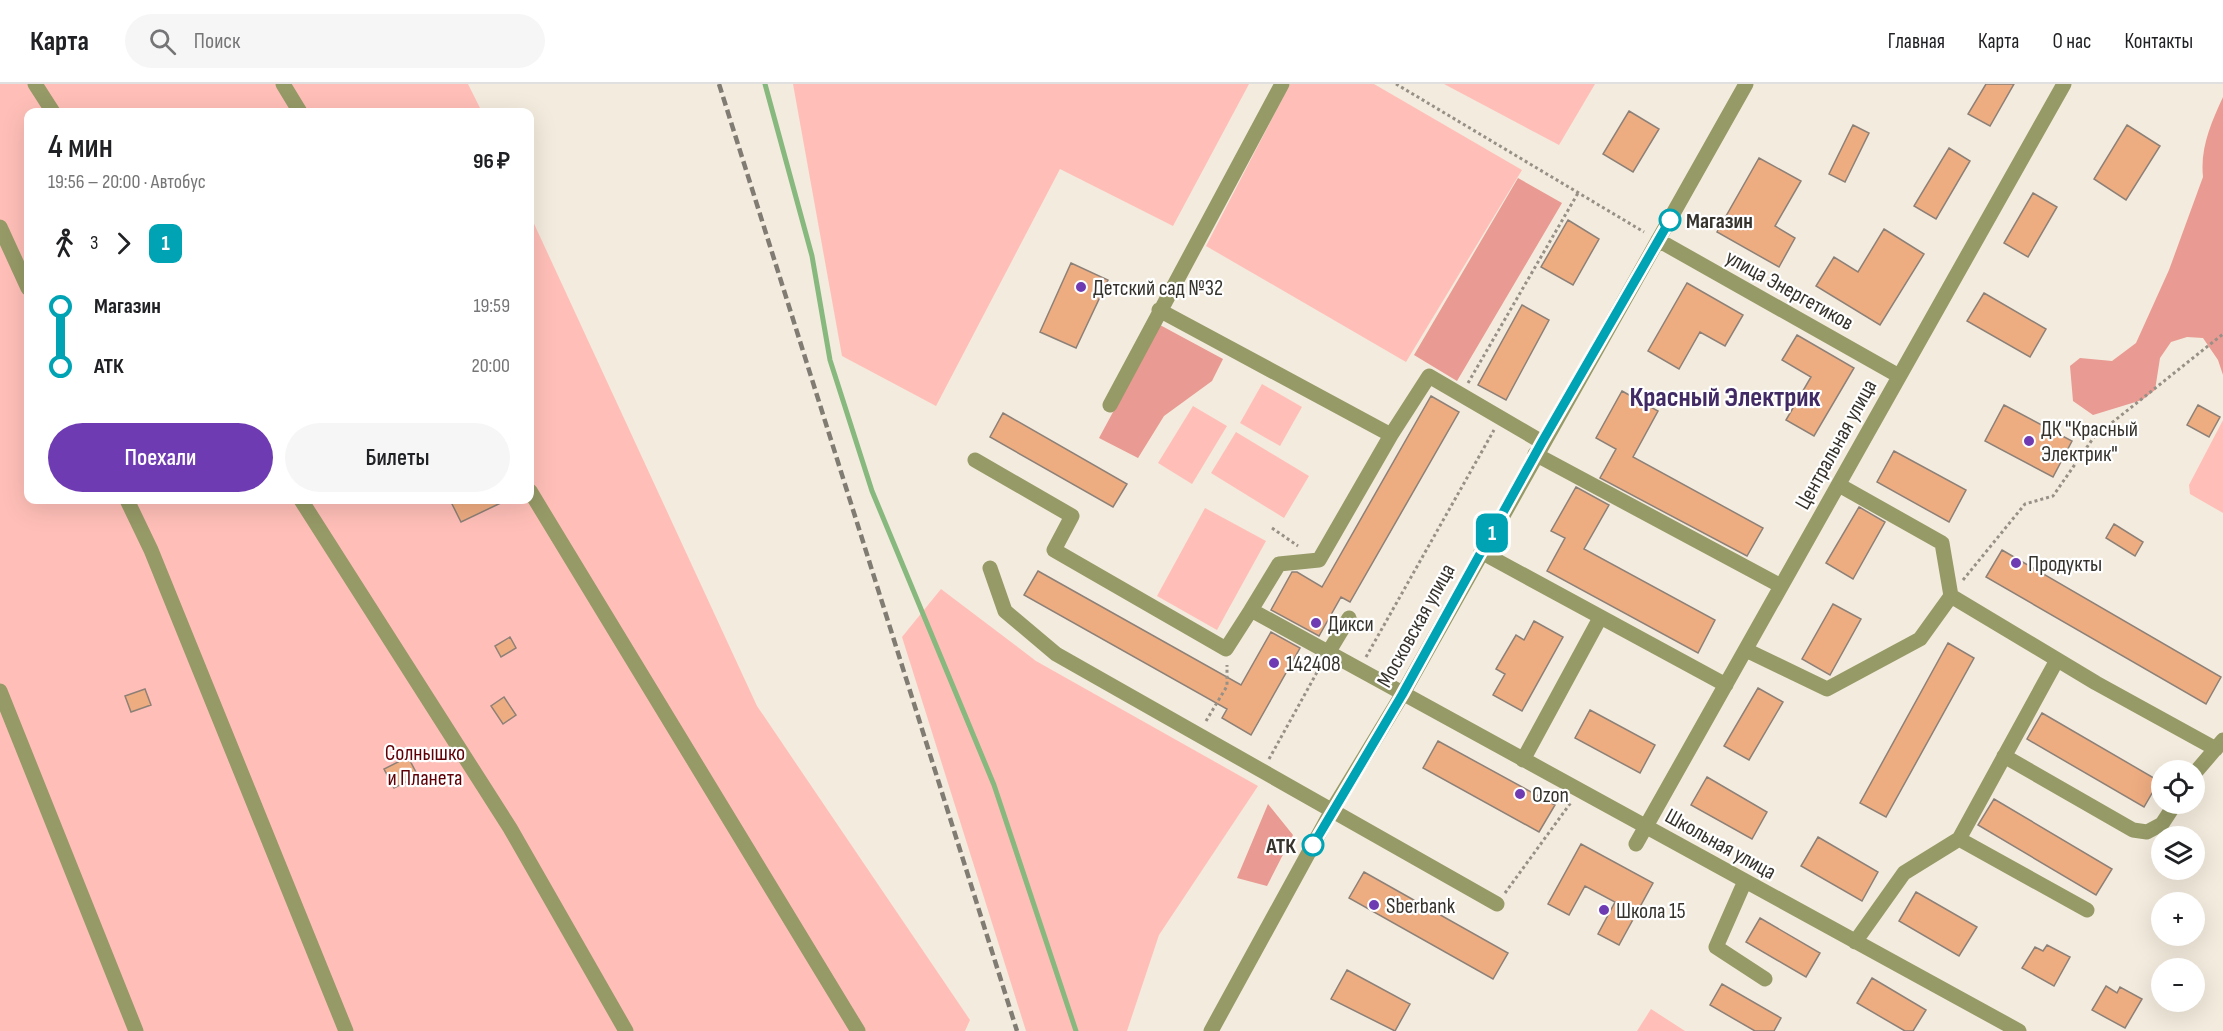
<!DOCTYPE html>
<html lang="ru">
<meta charset="utf-8">
<style>
:root{--surface:#fff;--page:#f6f6f6;--text:#202124;--muted:#757577;--line:#e0e0e0;--accent:#6f3bb2}
body{margin:0;font-family:"Sofia Sans Condensed",sans-serif;background:var(--page);color:var(--text);height:100vh;display:flex;flex-direction:column;font-size:22px;white-space:nowrap}
*{box-sizing:border-box;margin:0}
p{font-size:20px;color:var(--muted)}
.icon{flex:none;width:33px;height:33px;fill:none;stroke:currentColor;stroke-width:2;stroke-linecap:round;stroke-linejoin:round}
.map{position:relative;flex:1;overflow:hidden}
.details{position:absolute;left:24px;top:24px;width:510px;height:396px;display:flex;flex-direction:column;background:var(--surface);border-radius:12px;box-shadow:0 6px 24px #0002}
.details>*{flex:none}
.badge{padding:0 12px;border-radius:9px;font-size:21px;line-height:39px}
.controls{position:absolute;left:2151px;top:676px;display:grid;gap:12px}
.controls a{display:grid;place-items:center;width:54px;height:54px;border-radius:50%;background:var(--surface);box-shadow:0 6px 24px #0002;font-size:30px}
.map>.badge{position:absolute;translate:-50% -50%;box-shadow:0 0 0 3px #fff}
.legs{display:flex;align-items:center;gap:9px;height:66px;padding:0 24px;font-size:20px}
.legs p{margin-inline-start:auto}
.headline{display:flex;align-items:center;justify-content:space-between;height:102px;padding:0 24px}
h1{font-size:33px;font-weight:600;line-height:45px}
.primary-button{display:flex;gap:12px;margin-top:auto;padding:12px 24px}
.primary-button a{flex:1;height:69px;border-radius:36px;background:var(--accent);color:#fff;font-size:24px;font-weight:600;line-height:69px;text-align:center}
.primary-button a+a{background:var(--page);color:var(--text)}
ul{padding:0 24px;list-style:none}
li{display:flex;align-items:center;gap:21px;height:60px;font-size:22px}
li i{display:grid;place-items:center;width:9px;height:100%;margin:0 8px;background:currentColor}
li i::after{content:'';width:15px;height:15px;margin:-8px;border:4px solid;border-radius:50%;background:var(--surface)}
li p{margin-inline-start:auto}
li:first-child i{background:linear-gradient(#0000 50%,currentColor 0)}
li:last-child i{background:linear-gradient(currentColor 50%,#0000 0)}
header{display:flex;align-items:center;gap:36px;box-sizing:border-box;height:84px;padding:0 30px;background:var(--surface);border-bottom:2px solid var(--line)}
header strong{font-size:28px}
nav{display:flex;gap:33px;margin-inline-start:auto;font-size:21px}
.search{width:420px;height:54px;background:var(--page);display:flex;align-items:center;gap:15px;box-sizing:border-box;padding:0 21px;border-radius:33px;color:var(--muted);font-size:22px}
.map>svg:first-child{display:block}
.green{fill:#ffbfb8}
.forest{fill:#e99a92}
.lines{fill:none;stroke-linecap:round;stroke-linejoin:round}
.stream{stroke:#87b87e;stroke-width:5}
.building{fill:#eeac81;stroke:#8d8077;stroke-width:1.5}
.path{stroke:#969086;stroke-width:3;stroke-dasharray:3 3;stroke-linecap:butt}
.minor{stroke:#969a67;stroke-width:15}
.rail{stroke:#817c73;stroke-width:4.5;stroke-dasharray:9 4.5;stroke-linecap:butt}
.line-1-casing{stroke:#fff;stroke-width:14}
.line-1{stroke:#00a3b4;stroke-width:9}
.stop-1-dot{fill:#fff;stroke:#00a3b4;stroke-width:3}
.poi-dot{fill:#6f3bb2;stroke:#fff;stroke-width:2}
.labels{text-anchor:middle;stroke-width:4.5;stroke-linejoin:round;paint-order:stroke}
.stop-label{font-size:22px;font-weight:bold;fill:#36332d;stroke:#fff;text-anchor:start}
.poi-label{font-size:22px;fill:#36332d;stroke:#fff;text-anchor:start}
.street-label{font-size:22px;fill:#36332d;stroke:#fff}
.park-label{font-size:22px;fill:#5f0006;stroke:#fff}
.district-label{font-size:28px;font-weight:bold;fill:#422b65;stroke:#fff}
</style>
<header>
<strong>Карта</strong>
<div class="search"><svg class="icon" aria-label="search" viewBox="0 0 24 24"><circle cx="10" cy="10" r="6"/><path d="M15 15l6 6"/></svg>Поиск</div>
<nav><a>Главная</a><a>Карта</a><a>О нас</a><a>Контакты</a></nav>
</header>
<div class="map">
<svg width="2223" height="947" viewBox="0 0 2223 947">
<rect width="100%" height="100%" fill="#f3ebdd"/>
<path class="green" d="M 0,0 L 468,0 L 482,28 L 28,28 L 28,416 L 530,416 L 530,131 L 757,622 L 970,936 L 965,947 L 0,947 Z
M 793,0 L 1249,0 L 1173,142 L 1060,85 L 936,322 L 842,272 Z
M 1290,0 L 1374,0 L 1522,86 L 1406,278 L 1206,162 Z
M 1444,0 L 1595,0 L 1559,61 Z
M 1262,300 L 1302,323 L 1280,362 L 1240,339 Z
M 1193,322 L 1227,342 L 1192,400 L 1158,379 Z
M 2223,336 L 2223,429 L 2190,410 L 2189,401 Z
M 1236,348 L 1309,392 L 1284,434 L 1211,389 Z
M 1205,424 L 1266,457 L 1217,546 L 1157,512 Z
M 941,505 L 1036,577 L 1258,702 L 1159,851 L 1127,947 L 1026,947 L 902,553 Z
M 1651,925 L 1685,947 L 1637,947 Z"/>
<path class="forest" d="M 2223,13 L 2223,291 L 2218,276 L 2203,254 L 2187,253 L 2171,258 L 2160,274 L 2155,306 L 2142,316 L 2093,331 L 2073,317 L 2070,282 L 2080,274 L 2112,277 L 2136,259 L 2169,186 L 2203,93 C 2200,64 2211,39 2223,13 Z
M 1518,94 L 1562,119 L 1457,297 L 1414,271 Z
M 1160,241 L 1223,275 L 1212,297 L 1164,332 L 1138,374 L 1099,354 Z
M 1268,720 L 1293,751 L 1267,802 L 1237,794 Z"/>
<g class="lines">
<path class="stream" d="M 765,0 L 812,172 L 830,276 L 872,407 L 994,701 L 1076,947"/>
</g>
<path class="building" d="M 1986,0 L 2014,0 L 1990,42 L 1968,30 Z
M 1629,27 L 1659,45 L 1633,88 L 1603,70 Z
M 1853,41 L 1869,49 L 1845,98 L 1829,90 Z
M 2127,41 L 2160,62 L 2126,116 L 2094,95 Z
M 1949,64 L 1970,77 L 1936,135 L 1914,122 Z
M 1759,74 L 1801,97 L 1775,142 L 1795,154 L 1779,183 L 1717,148 Z
M 2033,109 L 2057,123 L 2028,173 L 2004,159 Z
M 1568,136 L 1599,155 L 1573,201 L 1541,183 Z
M 1884,145 L 1924,170 L 1880,241 L 1816,202 L 1834,173 L 1858,188 Z
M 1071,179 L 1108,196 L 1076,264 L 1040,248 Z
M 1687,199 L 1743,231 L 1725,262 L 1700,248 L 1679,285 L 1648,267 Z
M 1984,209 L 2046,245 L 2030,273 L 1967,237 Z
M 1522,221 L 1549,236 L 1506,316 L 1478,301 Z
M 1797,251 L 1854,284 L 1814,352 L 1786,336 L 1811,293 L 1782,276 Z
M 1622,307 L 1658,327 L 1633,373 L 1763,444 L 1747,472 L 1600,394 L 1616,365 L 1596,354 Z
M 1431,312 L 1459,328 L 1350,518 L 1341,513 L 1319,552 L 1271,526 L 1292,488 L 1297,488 L 1322,503 Z
M 2004,321 L 2072,357 L 2053,393 L 1985,357 Z
M 2198,321 L 2220,333 L 2209,353 L 2187,341 Z
M 1003,329 L 1127,400 L 1113,423 L 990,353 Z
M 1894,367 L 1966,406 L 1949,438 L 1877,398 Z
M 1576,403 L 1609,421 L 1584,465 L 1715,536 L 1698,569 L 1547,487 L 1565,454 L 1551,447 Z
M 450,416 L 507,416 L 461,438 Z
M 1859,423 L 1885,438 L 1853,495 L 1826,479 Z
M 2114,440 L 2143,458 L 2135,472 L 2106,454 Z
M 2002,466 L 2221,593 L 2206,620 L 1986,493 Z
M 1038,487 L 1241,601 L 1271,548 L 1300,564 L 1251,651 L 1222,634 L 1227,625 L 1024,511 Z
M 1833,520 L 1861,535 L 1830,591 L 1802,575 Z
M 1534,537 L 1563,553 L 1522,627 L 1493,611 L 1505,590 L 1496,585 L 1516,551 L 1524,556 Z
M 510,553 L 516,564 L 501,573 L 495,562 Z
M 1948,559 L 1974,574 L 1886,733 L 1860,719 Z
M 1758,604 L 1783,618 L 1749,676 L 1724,662 Z
M 145,605 L 151,621 L 131,628 L 125,612 Z
M 504,613 L 516,631 L 503,640 L 491,622 Z
M 1590,626 L 1655,661 L 1640,689 L 1575,654 Z
M 2042,629 L 2159,697 L 2144,723 L 2027,655 Z
M 1438,657 L 1555,721 L 1539,748 L 1423,684 Z
M 408,673 L 418,692 L 394,704 L 384,685 Z
M 1707,693 L 1767,728 L 1752,755 L 1691,721 Z
M 1994,715 L 2112,785 L 2096,811 L 1978,741 Z
M 1818,753 L 1878,788 L 1862,817 L 1801,782 Z
M 1581,760 L 1653,799 L 1619,861 L 1598,850 L 1615,818 L 1585,802 L 1569,831 L 1548,820 Z
M 1364,788 L 1508,869 L 1493,895 L 1349,814 Z
M 1916,808 L 1977,843 L 1959,872 L 1899,837 Z
M 1760,834 L 1820,869 L 1806,893 L 1746,858 Z
M 2047,861 L 2070,873 L 2054,902 L 2022,884 L 2035,863 L 2043,867 Z
M 1347,886 L 1410,920 L 1395,947 L 1331,915 Z
M 1872,894 L 1926,926 L 1913,947 L 1905,947 L 1857,919 Z
M 1722,900 L 1781,934 L 1774,947 L 1755,947 L 1710,921 Z
M 2106,902 L 2117,909 L 2120,903 L 2142,915 L 2125,944 L 2092,926 Z"/>
<g class="lines">
<path class="path" d="M 1396,0 L 1644,148
M 1468,299 L 1578,109
M 1272,444 L 1298,462
M 1963,496 L 2025,420 L 2053,412 L 2094,353 L 2223,250
M 1366,573 L 1494,346
M 1206,637 L 1227,602 L 1227,581
M 1269,675 L 1321,581
M 1505,809 L 1572,717"/>
<path class="minor" d="M 35,0 L 53,28
M 283,0 L 300,28
M 0,143 L 28,204
M 1658,156 L 1899,292
M 1159,226 L 1391,351
M 1110,321 L 1282,0
M 1542,358 L 1429,292 L 1391,351 L 1319,476 L 1279,480 L 1251,526 L 2019,947
M 1535,370 L 1781,502
M 975,376 L 1072,432 L 1054,466 L 1226,565 L 1251,526
M 1839,401 L 1942,459 L 1951,512 L 2096,599 L 2216,665
M 530,407 L 858,947
M 127,416 L 151,466 L 346,947
M 301,416 L 510,744 L 626,947
M 1481,468 L 1726,601
M 990,484 L 1005,527 L 1056,570 L 1497,820
M 1746,566 L 1827,605 L 1920,555 L 1951,512
M 1328,569 L 1349,534
M 0,607 L 136,947
M 2004,672 L 2133,746 L 2147,748 L 2162,740 L 2175,720
M 1523,676 L 1600,534
M 2194,690 L 2223,656
M 1959,755 L 2087,826
M 1636,760 L 2064,0
M 1745,797 L 1716,863 L 1765,895
M 1855,858 L 1904,789 L 1959,755 L 2057,576
M 1211,947 L 1331,728 L 1402,611 L 1746,0"/>
<path class="rail" d="M 719,0 L 1017,947"/>
</g>
<g class="lines">
<defs>
<path id="line-1" d="M 1313,761 L 1402,611 L 1542,358 L 1670,136"/>
</defs>
<use href="#line-1" class="line-1-casing"/>
<use href="#line-1" class="line-1"/>
</g>
<g class="stop-1-dot">
<circle cx="1670" cy="136" r="10"/>
<circle cx="1313" cy="761" r="10"/>
</g>
<g class="poi-dot">
<circle cx="1081" cy="203" r="6"/>
<circle cx="2029" cy="357" r="6"/>
<circle cx="2016" cy="479" r="6"/>
<circle cx="1316" cy="539" r="6"/>
<circle cx="1274" cy="579" r="6"/>
<circle cx="1520" cy="710" r="6"/>
<circle cx="1374" cy="821" r="6"/>
<circle cx="1604" cy="826" r="6"/>
</g>
<g class="labels">
<g class="stop-label">
<text x="1686" y="144">Магазин</text>
<text x="1296" y="769" text-anchor="end">АТК</text>
</g>
<g class="poi-label">
<text x="1093" y="211">Детский сад №32</text>
<text x="2041" y="352">ДК "Красный<tspan x="2041" dy="25">Электрик"</tspan></text>
<text x="2028" y="487">Продукты</text>
<text x="1328" y="547">Дикси</text>
<text x="1286" y="587">142408</text>
<text x="1532" y="718">Ozon</text>
<text x="1386" y="829">Sberbank</text>
<text x="1616" y="834">Школа 15</text>
</g>
<g class="street-label">
<text transform="translate(1790 205) rotate(29)" y="8">улица Энергетиков</text>
<text transform="translate(1835 360) rotate(-61)" y="8">Центральная улица</text>
<text transform="translate(1415 541) rotate(-61)" y="8">Московская улица</text>
<text transform="translate(1721 759) rotate(29)" y="8">Школьная улица</text>
</g>
<g class="park-label">
<text x="425" y="676">Солнышко<tspan x="425" dy="25">и Планета</tspan></text>
</g>
<g class="district-label">
<text x="1725" y="322">Красный Электрик</text>
</g>
</g>
</svg>
<div class="controls">
<a><svg class="icon" aria-label="locate" viewBox="0 0 24 24"><circle cx="12" cy="12" r="6"/><path d="M12 2v4M12 18v4M2 12h4M18 12h4"/></svg></a>
<a><svg class="icon" aria-label="layers" viewBox="0 0 24 24"><path d="M12 4l9 5-9 5-9-5zM3 14l9 5 9-5"/></svg></a>
<a>+</a>
<a>−</a>
</div>
<b class="badge" style="left:1492px;top:449px;background:#00a3b4;color:#fff">1</b>
<section class="details">
<div class="headline"><div><h1>4 мин</h1><p>19:56 – 20:00 · Автобус</p></div><b>96 ₽</b></div>
<div class="legs"><svg class="icon" aria-label="walk" viewBox="0 0 24 24"><circle cx="13" cy="4" r="2"/><path d="M13 8l-2 6 4 7M11 14l-3 7M7 12l3-4h3l4 4"/></svg>3<svg class="icon" aria-label="forward" viewBox="0 0 24 24"><path d="M9 5l7 7-7 7"/></svg><b class="badge" style="background:#00a3b4;color:#fff">1</b></div>
<ul>
<li><i style="color:#00a3b4"></i><b>Магазин</b><p>19:59</p></li>
<li><i style="color:#00a3b4"></i><b>АТК</b><p>20:00</p></li>
</ul>
<div class="primary-button"><a>Поехали</a><a>Билеты</a></div>
</section>
</div>
